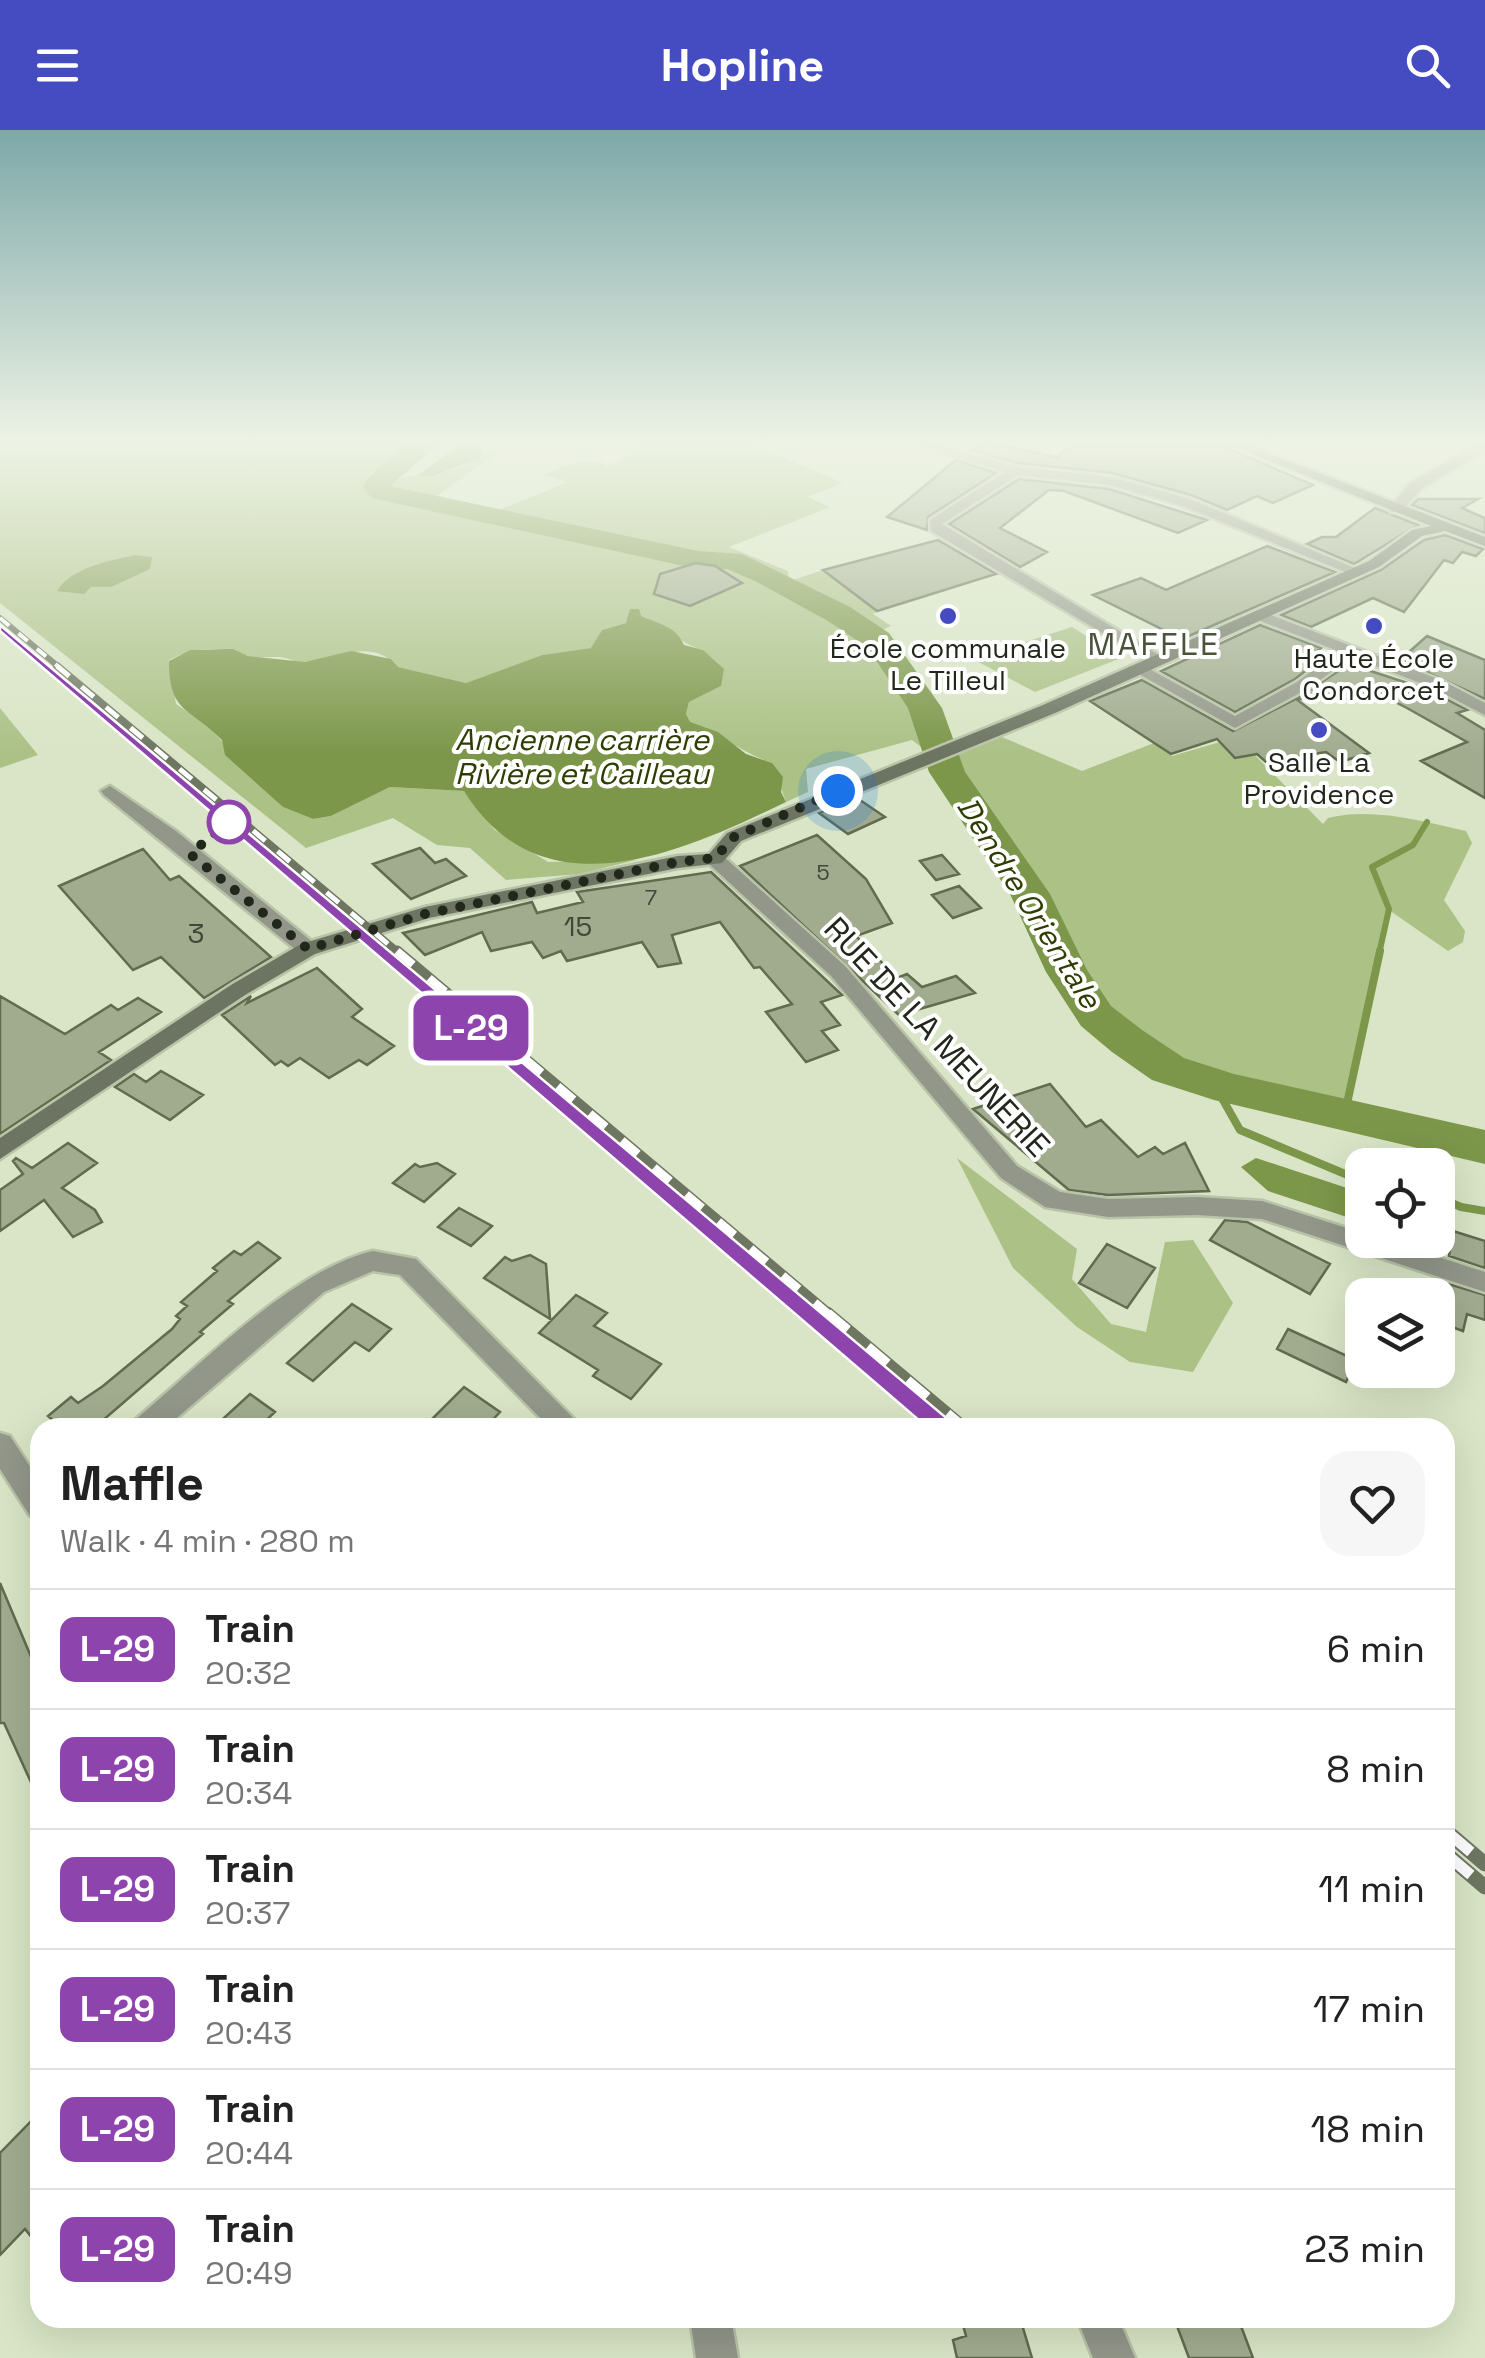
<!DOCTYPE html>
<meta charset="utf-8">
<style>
:root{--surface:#fff;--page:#f6f6f6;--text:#222;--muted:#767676;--line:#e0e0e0;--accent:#454cc1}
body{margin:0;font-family:"Space Grotesk",sans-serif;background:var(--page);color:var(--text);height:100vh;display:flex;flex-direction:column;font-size:38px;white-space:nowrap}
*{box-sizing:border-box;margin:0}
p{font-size:32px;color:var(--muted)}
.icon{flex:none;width:55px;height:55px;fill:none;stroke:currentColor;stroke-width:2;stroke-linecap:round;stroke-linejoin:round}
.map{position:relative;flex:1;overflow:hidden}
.panel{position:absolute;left:30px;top:1288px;width:1425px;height:910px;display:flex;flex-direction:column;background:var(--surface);border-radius:30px;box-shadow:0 10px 40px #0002}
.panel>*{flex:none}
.badge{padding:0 20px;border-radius:15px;font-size:35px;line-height:65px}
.fabs{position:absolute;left:1345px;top:1018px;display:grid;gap:20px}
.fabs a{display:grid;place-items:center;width:110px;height:110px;border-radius:20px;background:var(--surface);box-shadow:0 10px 40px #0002;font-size:50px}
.you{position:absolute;width:50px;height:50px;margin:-25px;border:8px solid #fff;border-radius:50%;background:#1a73e8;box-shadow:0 0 0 15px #1a73e833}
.map>.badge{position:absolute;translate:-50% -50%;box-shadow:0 0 0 5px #fff}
.round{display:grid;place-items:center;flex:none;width:105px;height:105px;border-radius:30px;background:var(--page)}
.headline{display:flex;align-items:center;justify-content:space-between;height:170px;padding:0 30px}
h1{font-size:48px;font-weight:700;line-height:75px}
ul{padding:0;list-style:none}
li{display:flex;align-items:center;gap:30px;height:120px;padding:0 30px;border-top:2px solid var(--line)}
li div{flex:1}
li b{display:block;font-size:38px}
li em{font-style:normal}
li .badge{min-width:110px;font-weight:700;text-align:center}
header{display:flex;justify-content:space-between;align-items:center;height:130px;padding:0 30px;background:var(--accent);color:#fff;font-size:45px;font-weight:700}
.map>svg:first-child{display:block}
.green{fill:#abc186}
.water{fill:#7c974a}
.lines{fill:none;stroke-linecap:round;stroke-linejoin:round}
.stream-far1{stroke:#7c974a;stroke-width:6}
.stream{stroke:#7c974a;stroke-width:8}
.river{fill:#7c974a;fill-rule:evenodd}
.building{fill:#a1ac8f;stroke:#606b4f;stroke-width:2.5}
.street-casing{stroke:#b8c3a7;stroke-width:5}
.secondary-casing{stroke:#b8c3a7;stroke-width:5}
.street{fill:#92978a;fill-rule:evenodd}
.secondary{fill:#6d7462;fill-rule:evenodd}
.rail-far4-casing{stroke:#6e7662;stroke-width:6}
.rail-far3-casing{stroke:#6e7662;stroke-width:8}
.rail-far2-casing{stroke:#6e7662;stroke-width:11}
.rail-far1-casing{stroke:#6e7662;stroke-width:12}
.rail-casing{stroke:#6e7662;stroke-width:15}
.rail-far4{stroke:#fff;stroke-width:4;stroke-dasharray:12;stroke-linecap:butt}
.rail-far3{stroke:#fff;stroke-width:5;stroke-dasharray:16;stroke-linecap:butt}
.rail-far2{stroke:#fff;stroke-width:8;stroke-dasharray:21;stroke-linecap:butt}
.rail-far1{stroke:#fff;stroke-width:9;stroke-dasharray:26;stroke-linecap:butt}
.rail{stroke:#fff;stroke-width:11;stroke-dasharray:34;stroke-linecap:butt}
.line{fill:#8e44ad;stroke:#fff;stroke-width:2.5}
.walk{stroke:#22271b;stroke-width:10;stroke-dasharray:0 18}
.poi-dot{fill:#454cc1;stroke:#fff;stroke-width:4}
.stop-dot{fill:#fff;stroke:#8e44ad;stroke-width:5}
.labels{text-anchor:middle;stroke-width:8;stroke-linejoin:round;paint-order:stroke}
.far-number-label{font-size:22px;fill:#424838}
.far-poi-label{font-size:28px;fill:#22271b;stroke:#fff}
.number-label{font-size:28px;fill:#424838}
.far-water-label{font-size:30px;font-style:italic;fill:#2e3e02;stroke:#fff}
.far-quarter-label{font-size:32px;letter-spacing:2.5px;fill:#495339;stroke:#fff}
.street-label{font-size:32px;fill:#22271b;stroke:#fff}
</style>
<header><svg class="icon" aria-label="menu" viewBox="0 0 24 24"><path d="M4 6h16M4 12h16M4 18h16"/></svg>Hopline<svg class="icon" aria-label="search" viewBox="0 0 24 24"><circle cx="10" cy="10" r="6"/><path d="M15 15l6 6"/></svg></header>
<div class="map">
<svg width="1485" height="2228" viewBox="0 0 1485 2228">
<rect width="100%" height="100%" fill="#d9e5c6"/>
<path class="green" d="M 0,312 L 428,312 L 388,341 L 376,356 L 381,362 L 403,370 L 583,404 L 596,401 L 499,380 L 568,352 L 545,345 C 562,333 582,332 602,332 L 605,337 L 632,325 L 629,319 L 648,312 L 747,312 L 843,353 L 808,367 L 830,377 L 729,417 L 788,441 L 790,457 L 878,510 L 925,578 L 935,613 L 924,619 L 912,610 L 806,639 L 808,662 L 786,672 L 772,633 C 742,623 720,603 690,593 L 686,584 L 689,572 L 721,556 L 703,520 C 674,513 665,488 630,485 L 626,493 L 602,500 L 592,518 L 542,525 L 466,553 L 397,537 C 373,506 334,530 303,532 C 291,534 300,532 289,529 C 277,525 263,529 250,526 C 217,519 202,513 169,530 L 176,574 L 207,595 L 283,677 L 313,689 L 331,686 L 390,657 L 464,661 L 495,700 L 548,732 L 636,730 L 579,744 L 506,750 L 470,718 L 437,715 L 393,688 L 306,718 L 0,473 Z
M 493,319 L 500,321 L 434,368 L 384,359 L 383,352 L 418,345 L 431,347 L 466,335 Z
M 823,440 L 877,481 L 873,484 L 891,496 L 882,500 L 793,450 Z
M 1072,497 L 1121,528 L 1035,562 L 973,529 Z
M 0,578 L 38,625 L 0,638 Z
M 1002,607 L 1082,641 L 1154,613 L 1172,626 L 1237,607 L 1323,694 L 1328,688 C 1371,677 1423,691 1466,701 L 1472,713 L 1444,770 L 1465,801 L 1463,812 L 1448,821 L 1389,780 L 1345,983 C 1288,969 1220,966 1167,938 C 1080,893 1072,836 1028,760 C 1002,716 974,673 947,629 Z
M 957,1028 L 1077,1119 L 1072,1149 L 1111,1194 L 1146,1202 L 1165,1112 L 1193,1110 L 1233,1173 L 1193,1242 L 1130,1232 L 1077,1197 L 1013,1138 Z"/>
<path class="water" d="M 476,312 L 485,316 L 480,328 L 431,347 L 418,345 L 461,314 Z
M 135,425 L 152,427 L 150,439 L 111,457 L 91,457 L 84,464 L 57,461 C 72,437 109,431 135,425 Z
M 630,479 L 639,479 L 641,486 C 659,494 676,496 684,515 L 703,520 L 724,539 L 721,556 L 689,572 L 686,584 L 690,592 L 718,602 L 746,624 L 772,633 L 783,647 L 781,662 L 786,672 C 681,723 542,786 464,661 L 390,657 L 331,686 L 313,689 L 283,677 L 225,625 L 222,610 C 190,577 169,584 169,531 L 190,520 L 233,519 L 248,526 L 305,532 L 351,521 L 391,529 L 398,537 L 466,553 L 542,525 L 591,518 L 602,500 L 626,493 Z
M 1256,1028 L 1362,1063 L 1362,1092 L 1268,1061 L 1241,1037 Z"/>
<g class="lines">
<path class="stream-far1" d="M 1379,824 L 1389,779 L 1372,737 L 1413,715 L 1427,692"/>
<path class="stream" d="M 1214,954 L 1240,1000 L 1362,1051
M 1345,983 L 1380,821
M 1438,1067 L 1461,1077 L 1485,1081"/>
<path class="river" d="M 412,312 L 441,312 L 390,356 L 698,421 L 742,424 L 850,477 L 889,503 L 942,578 L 965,642 L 1050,764 L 1087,840 L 1111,876 L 1142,900 L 1184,928 L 1234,944 L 1485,1000 L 1485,1034 L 1214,970 L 1152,950 L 1112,922 L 1081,896 L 1046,842 L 1010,764 L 929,642 L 908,578 L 867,517 L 828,491 L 755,451 L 727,439 L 698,439 L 371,368 L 363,356 C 376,337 393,325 412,312 Z"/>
</g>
<path class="building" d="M 983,312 L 1057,327 L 1077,312 L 1213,312 L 1313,355 L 1273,373 L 1257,366 L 1227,380 L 1191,365 L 1112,343 L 1018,333 L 971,320 Z
M 956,330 L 996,343 L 928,387 L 927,400 L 887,387 Z
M 1019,349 L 1109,359 L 1207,390 L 1178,403 L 1064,361 L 1049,360 L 1000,398 L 1047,422 L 1020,437 L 949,394 Z
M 1418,369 L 1478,369 L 1462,378 L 1485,388 L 1485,403 L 1412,375 Z
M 1375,378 L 1418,395 L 1354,434 L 1307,414 L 1322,407 L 1336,407 Z
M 1445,405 L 1483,419 L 1476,426 L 1462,422 L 1453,433 L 1444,430 L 1404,482 L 1373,468 L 1311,497 L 1281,485 L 1381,440 L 1424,410 Z
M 938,410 L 996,444 L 877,481 L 823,440 Z
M 1267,416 L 1335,442 L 1182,509 L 1093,465 L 1141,448 L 1166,460 Z
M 696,433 L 715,436 L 742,453 L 690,476 L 654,464 L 660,444 Z
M 1260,495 L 1321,518 L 1317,521 L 1327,525 L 1295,549 L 1235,582 L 1161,541 Z
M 1427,506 L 1485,530 L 1485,569 L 1400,530 Z
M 1349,534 L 1429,560 L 1467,580 L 1457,583 L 1485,600 L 1485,668 L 1421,631 L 1467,612 L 1407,578 L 1389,569 L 1296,569 Z
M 1142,550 L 1233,601 L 1296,569 L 1369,623 L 1340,632 L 1326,622 L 1266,632 L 1257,624 L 1235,628 L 1217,609 L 1171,624 L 1090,571 Z
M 857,668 L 885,687 L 848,704 L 819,683 Z
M 817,705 L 866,749 L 892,793 L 856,806 L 897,848 L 907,844 L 922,857 L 956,846 L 975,863 L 899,885 L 740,736 Z
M 420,718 L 435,733 L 446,729 L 466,746 L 411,769 L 373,734 Z
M 143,719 L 170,750 L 179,746 L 271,827 L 204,868 L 161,827 L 133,840 L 59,756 Z
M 942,725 L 959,744 L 936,750 L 920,731 Z
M 711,742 L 842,865 L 821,872 L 840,895 L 822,901 L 838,920 L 806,932 L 766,882 L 792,874 L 760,837 L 754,838 L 720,792 L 672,805 L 681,833 L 658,837 L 642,812 L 567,831 L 561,821 L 543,828 L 532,812 L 491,821 L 482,802 L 425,825 L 403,803 L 532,772 L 537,783 L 583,772 L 577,762 Z
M 959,756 L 981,778 L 953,788 L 932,765 Z
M 317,838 L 362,879 L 352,887 L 394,916 L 367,935 L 359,930 L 329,948 L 300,928 L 288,936 L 281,931 L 275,935 L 222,885 L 251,866 L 247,873 Z
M 0,866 L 65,904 L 111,875 L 118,880 L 138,868 L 161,882 L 99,922 L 111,930 L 0,1004 Z
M 161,941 L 203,965 L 170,990 L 115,957 L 134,944 L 146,952 Z
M 1050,954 L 1086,997 L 1101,990 L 1138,1027 L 1155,1017 L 1163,1024 L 1185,1013 L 1209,1061 L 1108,1065 L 1069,1060 L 973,979 Z
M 68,1013 L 97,1033 L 62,1058 L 95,1080 L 102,1092 L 73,1107 L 44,1070 L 0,1101 L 0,1060 L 23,1044 L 13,1031 L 16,1028 L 32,1038 Z
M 437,1033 L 455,1044 L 424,1072 L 393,1053 L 415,1034 L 420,1037 Z
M 459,1078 L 492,1096 L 471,1116 L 438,1097 Z
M 1225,1090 L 1247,1092 L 1330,1134 L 1310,1164 L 1210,1110 Z
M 1453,1101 L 1485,1111 L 1485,1138 L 1449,1126 Z
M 258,1112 L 280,1128 L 228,1171 L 233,1174 L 200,1202 L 203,1204 L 94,1298 L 62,1298 L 48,1286 L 71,1267 L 78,1273 L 103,1256 L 172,1199 L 180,1189 L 176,1186 L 187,1176 L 181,1172 L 217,1141 L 213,1138 L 234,1121 L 241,1125 Z
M 1107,1114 L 1155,1138 L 1127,1178 L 1079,1153 Z
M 530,1125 L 546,1134 L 550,1189 L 484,1148 L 505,1127 L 512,1131 Z
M 1439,1151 L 1485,1165 L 1485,1190 L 1467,1184 L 1463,1201 L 1438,1192 Z
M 576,1165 L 607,1183 L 594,1196 L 661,1234 L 631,1269 L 593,1246 L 598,1240 L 539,1203 Z
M 352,1174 L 391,1199 L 369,1221 L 355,1212 L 313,1251 L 287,1233 Z
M 1288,1199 L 1356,1230 L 1346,1252 L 1277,1219 Z
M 464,1257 L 500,1282 L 485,1298 L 446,1298 L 432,1289 Z
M 250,1264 L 275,1282 L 258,1298 L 213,1298 Z
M 0,1453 L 40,1548 L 40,1672 L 4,1593 L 0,1593 Z
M 40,1982 L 40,2118 L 25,2099 L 0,2125 L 0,2023 Z
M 961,2188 L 1020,2188 L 1032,2228 L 957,2228 L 953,2210 L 966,2206 Z
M 1174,2188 L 1238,2188 L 1253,2228 L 1189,2228 Z"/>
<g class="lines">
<defs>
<path id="street" d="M 910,312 L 930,312 L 1017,337 L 1111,347 L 1190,369 L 1362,441 L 1350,444 L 1180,375 L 1110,355 L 1018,345 L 942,394 L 1167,530 L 1153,533 L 931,401 L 930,390 L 1005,342 Z
M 1480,312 L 1485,312 L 1485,320 L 1421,359 L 1401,382 L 1391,382 L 1391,376 L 1411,353 Z
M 1253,482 L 1263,482 L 1443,551 L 1485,573 L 1485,585 L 1431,557 L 1352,527 L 1309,558 L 1235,598 L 1130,539 L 1144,536 L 1235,586 L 1297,552 L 1338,521 L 1253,488 Z
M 110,656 L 176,701 L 315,814 L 318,819 L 315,824 L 301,824 L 104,665 L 101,661 Z
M 715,723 L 722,725 L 845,836 L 1017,1036 L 1060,1062 L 1108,1069 L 1197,1067 L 1262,1071 L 1362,1103 L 1362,1110 L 1385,1110 L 1485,1142 L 1485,1162 L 1262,1089 L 1197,1085 L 1108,1087 L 1045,1077 L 1001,1048 L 831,846 L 708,733 L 708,725 Z
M 373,1121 L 416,1129 L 583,1298 L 550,1298 L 400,1145 L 373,1141 L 324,1162 L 165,1298 L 131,1298 L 135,1290 C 199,1236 294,1139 373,1121 Z
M 0,1303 L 10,1306 L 40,1352 L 40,1390 L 30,1386 L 0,1339 Z
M 690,2188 L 731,2188 L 738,2228 L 696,2228 Z
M 1077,2188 L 1118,2188 L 1135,2228 L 1093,2228 Z"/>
<path id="secondary" d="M 1222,312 L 1239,312 L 1485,407 L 1485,416 L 1445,401 L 1422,406 L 1379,437 L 1055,583 L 741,711 L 722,733 L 678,738 L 429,788 L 315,824 L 245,865 L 0,1029 L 0,1008 L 231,855 L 301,814 L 425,777 L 678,726 L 709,724 L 727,703 L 1043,575 L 1369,431 L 1412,400 L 1431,396 Z"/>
</defs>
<use href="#street" class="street-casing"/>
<use href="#secondary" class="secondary-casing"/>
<use href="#street" class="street"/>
<use href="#secondary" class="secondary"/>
<defs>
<path id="rail-far4" d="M 0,488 L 60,538"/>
<path id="rail-far3" d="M 57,536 L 400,824"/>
<path id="rail-far2" d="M 397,821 L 831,1186"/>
<path id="rail-far1" d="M 828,1183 L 965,1298"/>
<path id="rail" d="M 1445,1700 L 1485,1734
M 1445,1723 L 1485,1757"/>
</defs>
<use href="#rail-far4" class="rail-far4-casing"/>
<use href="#rail-far3" class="rail-far3-casing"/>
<use href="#rail-far2" class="rail-far2-casing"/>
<use href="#rail-far1" class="rail-far1-casing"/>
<use href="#rail" class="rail-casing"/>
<use href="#rail-far4" class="rail-far4"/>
<use href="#rail-far3" class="rail-far3"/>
<use href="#rail-far2" class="rail-far2"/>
<use href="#rail-far1" class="rail-far1"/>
<use href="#rail" class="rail"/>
</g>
<linearGradient id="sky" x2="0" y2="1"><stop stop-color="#7da8a9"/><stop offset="0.5" stop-color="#eef3e5"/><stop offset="1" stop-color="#eef3e5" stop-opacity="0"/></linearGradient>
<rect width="1485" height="624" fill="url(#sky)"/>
<path class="line" d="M 0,495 L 950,1291 L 954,1298 L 950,1304 L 935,1304 L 0,501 Z"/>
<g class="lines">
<path class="walk" d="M 229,692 L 190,724 L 308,819 L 425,784 L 678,732 L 715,728 L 734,707 L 838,661"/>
</g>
<g class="poi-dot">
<circle cx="948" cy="486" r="10"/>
<circle cx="1374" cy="496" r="10"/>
<circle cx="1319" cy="600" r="10"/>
</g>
<circle class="stop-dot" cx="229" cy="692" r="20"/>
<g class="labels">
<g class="far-number-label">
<text x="823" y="750">5</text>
<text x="651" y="775">7</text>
</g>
<g class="far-poi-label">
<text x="948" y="528">École communale<tspan x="948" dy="32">Le Tilleul</tspan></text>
<text x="1374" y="538">Haute École<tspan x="1374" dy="32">Condorcet</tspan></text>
<text x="1319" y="642">Salle La<tspan x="1319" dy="32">Providence</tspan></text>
</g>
<g class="number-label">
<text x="578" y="806">15</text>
<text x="196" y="813">3</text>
</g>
<g class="far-water-label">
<text x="582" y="620">Ancienne carrière<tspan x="582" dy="34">Rivière et Cailleau</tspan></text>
<text transform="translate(1029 773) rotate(58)" y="10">Dendre Orientale</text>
</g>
<g class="far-quarter-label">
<text x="1154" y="525">MAFFLE</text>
</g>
<g class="street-label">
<text transform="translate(937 907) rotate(47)" y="11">RUE DE LA MEUNERIE</text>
</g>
</g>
</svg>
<div class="fabs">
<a><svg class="icon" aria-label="locate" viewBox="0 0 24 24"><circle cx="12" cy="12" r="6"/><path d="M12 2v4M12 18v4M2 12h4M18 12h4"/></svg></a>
<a><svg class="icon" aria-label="layers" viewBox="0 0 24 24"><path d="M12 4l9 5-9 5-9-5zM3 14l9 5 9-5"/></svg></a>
</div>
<div class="you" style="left:838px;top:661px"></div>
<b class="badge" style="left:471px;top:898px;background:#8e44ad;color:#fff">L-29</b>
<section class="panel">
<div class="headline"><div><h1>Maffle</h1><p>Walk · 4 min · 280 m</p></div><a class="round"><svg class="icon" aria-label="heart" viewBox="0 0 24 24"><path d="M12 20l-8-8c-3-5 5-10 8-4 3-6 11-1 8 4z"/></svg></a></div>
<ul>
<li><span class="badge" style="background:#8e44ad;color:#fff">L-29</span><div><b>Train</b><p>20:32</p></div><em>6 min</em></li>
<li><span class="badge" style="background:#8e44ad;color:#fff">L-29</span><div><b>Train</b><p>20:34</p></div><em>8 min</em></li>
<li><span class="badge" style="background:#8e44ad;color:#fff">L-29</span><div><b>Train</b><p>20:37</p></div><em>11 min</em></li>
<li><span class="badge" style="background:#8e44ad;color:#fff">L-29</span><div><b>Train</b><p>20:43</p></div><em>17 min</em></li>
<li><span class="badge" style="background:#8e44ad;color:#fff">L-29</span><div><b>Train</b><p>20:44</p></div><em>18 min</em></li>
<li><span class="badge" style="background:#8e44ad;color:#fff">L-29</span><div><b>Train</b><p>20:49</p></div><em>23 min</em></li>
</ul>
</section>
</div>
